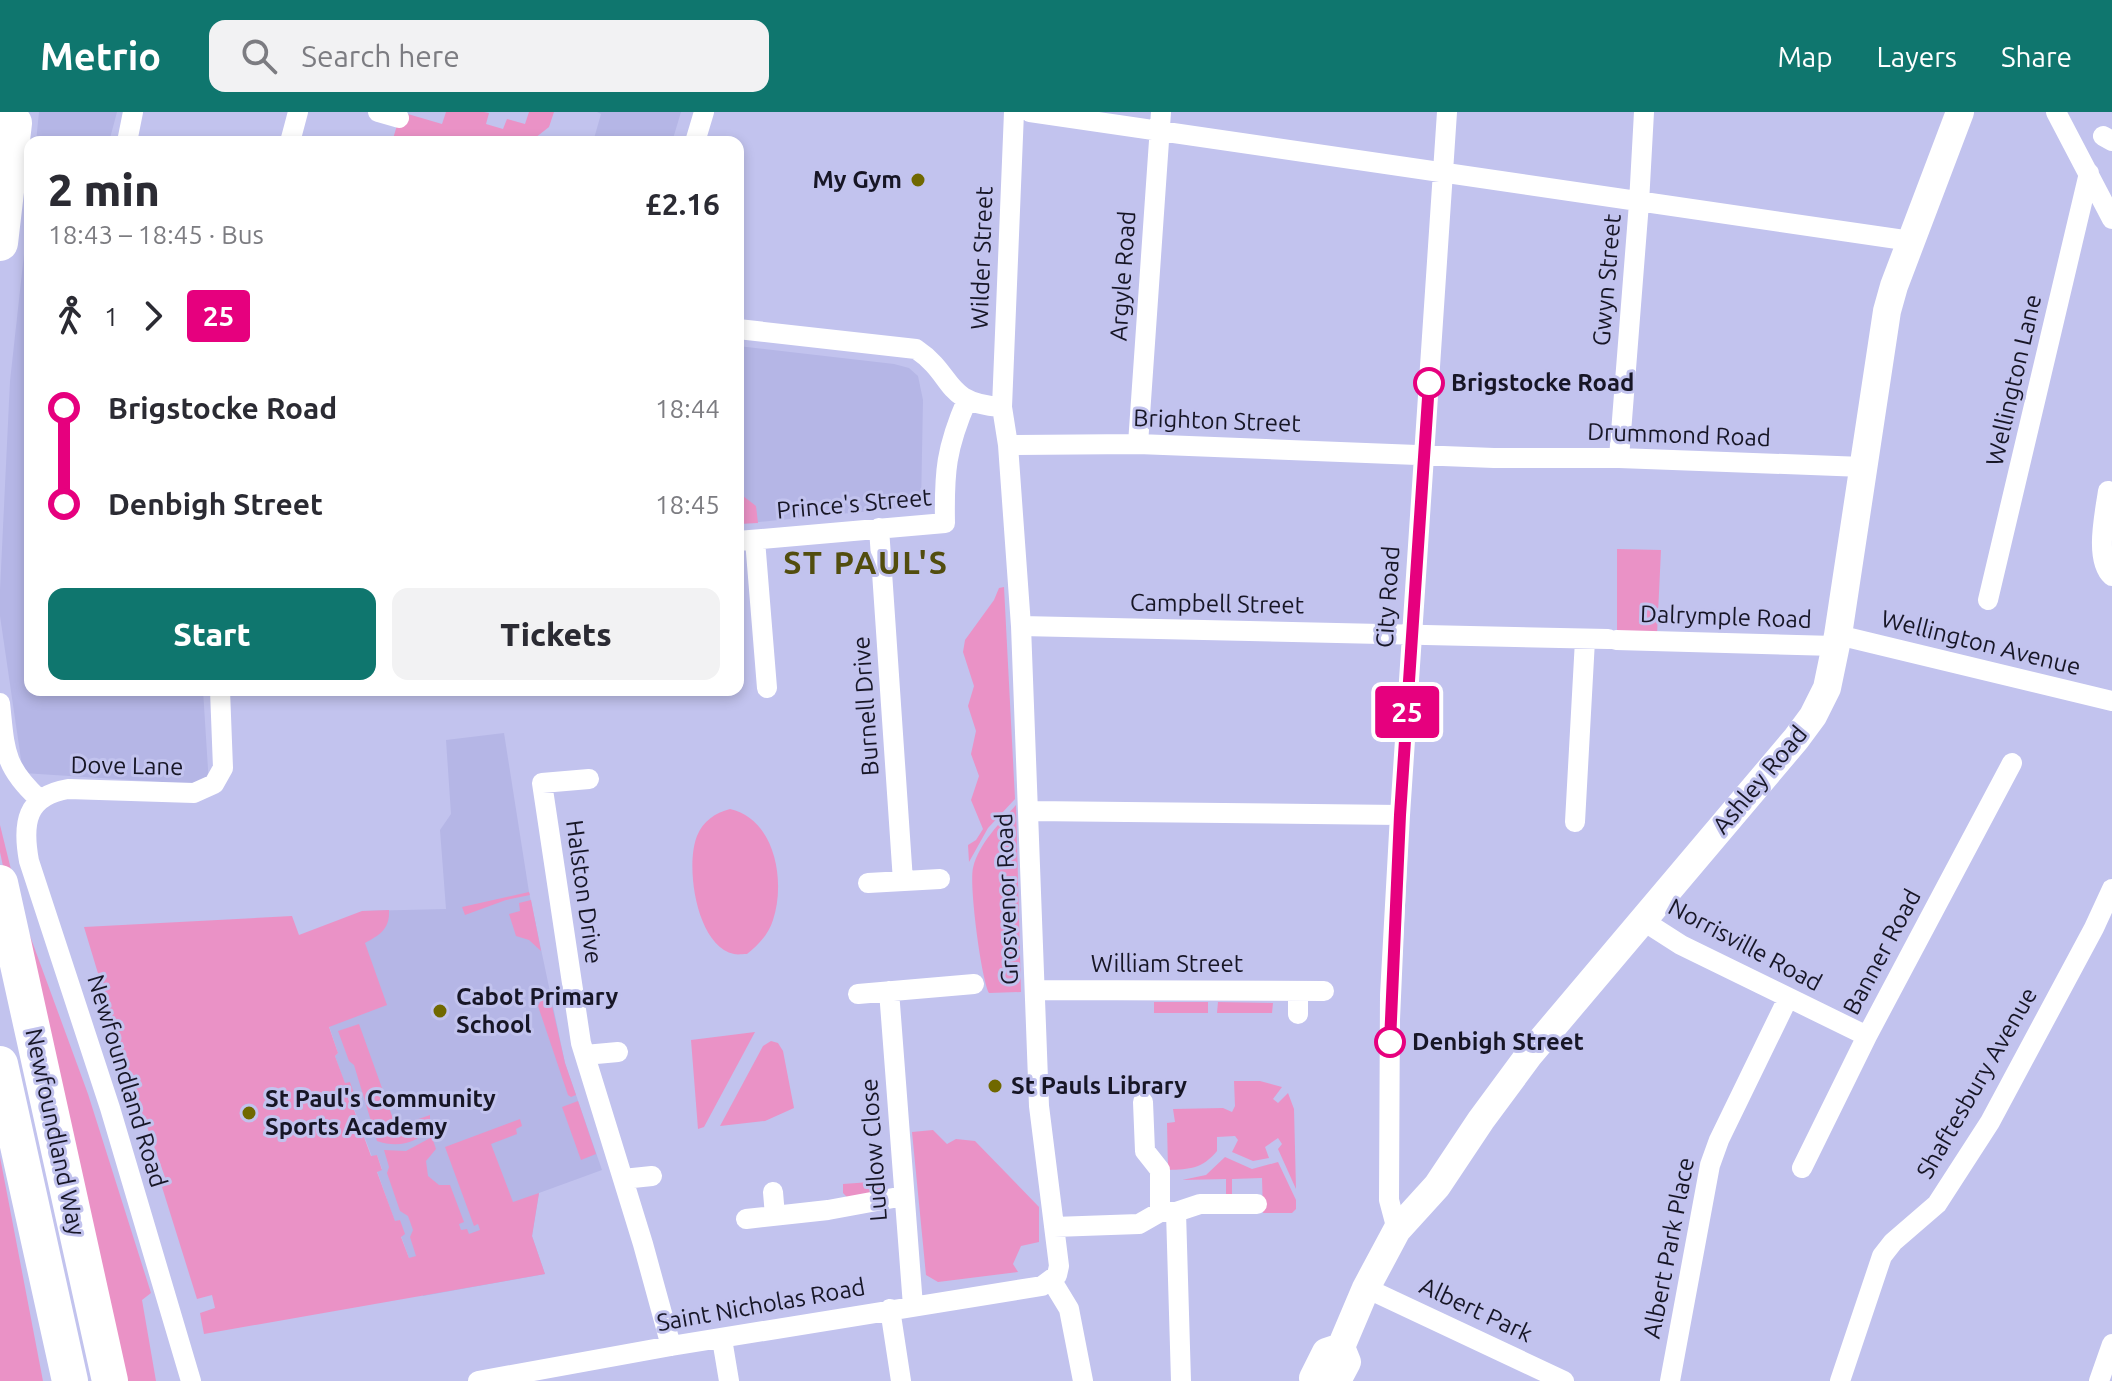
<!DOCTYPE html>
<meta charset="utf-8">
<style>
:root{--surface:#fff;--page:#f2f2f3;--text:#2b2b33;--muted:#7c7c81;--accent:#0f766e}
body{margin:0;font-family:Ubuntu,sans-serif;background:var(--page);color:var(--text);height:100vh;display:flex;flex-direction:column;font-size:30px;white-space:nowrap}
*{box-sizing:border-box;margin:0}
p{font-size:26px;color:var(--muted)}
.icon{flex:none;width:44px;height:44px;fill:none;stroke:currentColor;stroke-width:2;stroke-linecap:round;stroke-linejoin:round}
.map{position:relative;flex:1;overflow:hidden}
.details{position:absolute;left:24px;top:24px;width:720px;height:560px;display:flex;flex-direction:column;background:var(--surface);border-radius:16px;box-shadow:0 4px 12px #0003}
.details>*{flex:none}
.badge{padding:0 16px;border-radius:6px;font-size:28px;line-height:52px}
.map>.badge{position:absolute;translate:-50% -50%;box-shadow:0 0 0 4px #fff}
.legs{display:flex;align-items:center;gap:12px;height:88px;padding:0 24px;font-size:26px}
.legs p{margin-inline-start:auto}
.summary{display:flex;align-items:center;justify-content:space-between;height:136px;padding:0 24px}
h1{font-size:44px;font-weight:800;line-height:60px}
.action{display:flex;gap:16px;margin-top:auto;padding:16px 24px}
.action a{flex:1;height:92px;border-radius:16px;background:var(--accent);color:#fff;font-size:32px;font-weight:800;line-height:92px;text-align:center}
.action a+a{background:var(--page);color:var(--text)}
ul{padding:0 24px;list-style:none}
li{display:flex;align-items:center;gap:28px;height:96px;font-size:30px}
li i{display:grid;place-items:center;width:12px;height:100%;margin:0 10px;background:currentColor}
li i::after{content:'';width:20px;height:20px;margin:-10px;border:6px solid;border-radius:50%;background:var(--surface)}
li p{margin-inline-start:auto}
li:first-child i{background:linear-gradient(#0000 50%,currentColor 0)}
li:last-child i{background:linear-gradient(currentColor 50%,#0000 0)}
header{display:flex;align-items:center;gap:48px;box-sizing:border-box;height:112px;padding:0 40px;background:var(--accent);color:#fff}
header strong{font-size:38px}
nav{display:flex;gap:44px;margin-inline-start:auto;font-size:28px}
.search{width:560px;height:72px;background:var(--page);display:flex;align-items:center;gap:20px;box-sizing:border-box;padding:0 28px;border-radius:16px;color:var(--muted);font-size:30px}
.map>svg:first-child{display:block}
.built{fill:#b5b6e6}
.green{fill:#ea92c6}
.lines{fill:none;stroke-linecap:round;stroke-linejoin:round}
.street{stroke:#fff;stroke-width:20}
.secondary{stroke:#fff;stroke-width:28}
.highway{stroke:#fff;stroke-width:36}
.line-1-casing{stroke:#fff;stroke-width:18}
.line-1{stroke:#e6007e;stroke-width:12}
.poi-dot{fill:#706800;stroke:#c2c3ee;stroke-width:3}
.stop-1-dot{fill:#fff;stroke:#e6007e;stroke-width:4}
.labels{text-anchor:middle;stroke-width:6;stroke-linejoin:round;paint-order:stroke}
.poi-label{font-size:24px;font-weight:bold;fill:#171626;stroke:#c2c3ee;text-anchor:start}
.street-label{font-size:24px;fill:#171626;stroke:#c2c3ee}
.stop-label{font-size:24px;font-weight:bold;fill:#171626;stroke:#c2c3ee;text-anchor:start}
.district-label{font-size:32px;font-weight:bold;letter-spacing:2px;fill:#524d0e;stroke:#c2c3ee}
</style>
<header>
<strong>Metrio</strong>
<div class="search"><svg class="icon" aria-label="search" viewBox="0 0 24 24"><circle cx="10" cy="10" r="6"/><path d="M15 15l6 6"/></svg>Search here</div>
<nav><a>Map</a><a>Layers</a><a>Share</a></nav>
</header>
<div class="map">
<svg width="2112" height="1269" viewBox="0 0 2112 1269">
<rect width="100%" height="100%" fill="#c2c3ee"/>
<path class="built" d="M 39,0 L 117,0 L 109,30 L 36,30 Z
M 597,0 L 681,0 L 672,30 L 593,30 L 601,2 Z
M 30,88 L 30,578 L 203,578 L 209,673 L 23,661 L 0,504 L 0,478 L 10,269 Z
M 738,234 L 894,252 L 909,256 L 918,264 L 923,288 L 921,394 L 738,412 Z
M 504,621 L 529,780 L 565,951 L 602,1058 L 539,1081 L 532,1124 L 545,1162 L 423,1184 L 401,1124 L 400,1108 L 395,1110 L 377,1059 L 382,1057 L 377,1043 L 372,1045 L 350,986 L 355,984 L 350,971 L 345,972 L 335,944 L 338,941 L 329,914 L 362,799 L 446,797 L 440,718 L 451,702 L 446,628 Z"/>
<path class="green" d="M 401,0 L 442,12 L 446,0 L 484,0 L 489,1 L 486,12 L 503,17 L 507,7 L 525,12 L 529,0 L 554,0 L 549,15 L 530,30 L 392,30 Z
M 738,380 L 756,394 L 758,411 L 738,412 Z
M 1617,437 L 1661,438 L 1657,523 L 1617,524 Z
M 1004,475 L 1015,687 L 988,716 L 969,750 L 968,733 L 976,728 L 983,717 L 971,688 L 979,664 L 971,642 L 976,619 L 968,594 L 974,574 L 963,540 L 965,528 L 994,488 L 999,476 Z
M 1016,693 L 1021,880 L 989,881 C 981,865 969,773 973,756 C 979,731 1000,711 1016,693 Z
M 730,697 C 775,707 786,769 773,808 C 769,822 758,833 747,842 C 742,842 738,843 734,842 C 696,834 685,753 697,724 C 703,709 715,701 730,697 Z
M 0,713 L 22,802 L 88,982 L 151,1181 L 142,1188 L 156,1269 L 119,1269 L 11,793 L 0,740 Z
M 529,780 L 530,783 L 506,788 L 465,803 L 462,795 Z
M 531,788 L 541,839 L 529,828 L 516,824 L 509,802 L 520,799 L 519,791 Z
M 389,798 C 390,817 380,823 365,831 L 387,893 L 329,915 L 338,941 L 335,944 L 345,971 L 350,970 L 355,984 L 350,987 L 371,1044 L 377,1043 L 382,1058 L 377,1060 L 395,1109 L 400,1108 L 405,1122 L 401,1125 L 409,1146 L 416,1144 L 410,1125 L 413,1118 L 408,1104 L 400,1099 L 387,1061 L 389,1055 L 384,1038 L 406,1039 L 432,1025 L 436,1037 L 426,1049 L 428,1064 L 439,1073 L 450,1073 L 464,1110 L 459,1112 L 461,1118 L 467,1117 L 469,1122 L 480,1118 L 478,1112 L 474,1114 L 445,1035 L 520,1007 L 522,1014 L 516,1017 L 517,1022 L 491,1032 L 513,1090 L 539,1081 L 532,1124 L 545,1162 L 204,1222 L 200,1201 L 215,1196 L 212,1183 L 197,1187 L 162,1075 L 166,1068 L 129,964 L 84,815 L 292,804 L 299,823 L 362,799 Z
M 550,885 L 565,951 L 576,983 L 571,985 L 568,983 L 538,894 L 542,886 Z
M 1154,890 L 1208,890 L 1208,901 L 1154,901 Z
M 1218,890 L 1273,891 L 1272,901 L 1217,901 Z
M 359,912 L 396,1015 L 430,1003 L 430,1016 C 416,1032 397,1036 377,1029 L 354,953 L 349,949 L 338,919 Z
M 755,920 L 704,1015 L 698,1017 L 691,928 Z
M 771,929 L 778,931 L 783,939 L 794,996 L 765,1009 L 720,1014 L 763,934 Z
M 1234,969 L 1260,969 L 1282,975 L 1273,987 L 1278,991 L 1288,981 L 1294,997 L 1296,1077 L 1278,1037 L 1282,1032 L 1278,1026 L 1265,1035 L 1269,1046 L 1253,1049 L 1232,1040 L 1238,1028 L 1235,1024 L 1217,1025 L 1217,1039 C 1202,1057 1190,1057 1168,1058 L 1167,1011 L 1175,1010 L 1173,997 L 1223,996 L 1232,1000 L 1235,994 Z
M 578,989 L 596,1042 L 581,1048 L 562,995 Z
M 933,1018 L 947,1032 L 956,1027 L 975,1029 L 1039,1095 L 1039,1130 L 1021,1134 L 1013,1152 L 1018,1160 L 938,1170 L 926,1163 L 912,1020 Z
M 0,1045 L 43,1269 L 0,1269 Z
M 1225,1045 L 1252,1057 L 1278,1050 L 1296,1088 L 1296,1097 L 1292,1101 L 1263,1101 L 1262,1066 L 1232,1067 L 1232,1085 L 1226,1085 L 1226,1067 L 1182,1068 L 1206,1063 Z
M 884,1069 L 885,1079 L 848,1086 L 843,1081 L 843,1072 Z"/>
<g class="lines">
<path class="street" d="M 378,0 L 399,6
M 1030,0 L 1911,129
M 2056,0 L 2112,107
M 2103,24 L 2112,29
M 127,30 L 133,0
M 290,30 L 298,0
M 695,30 L 704,0
M 738,217 L 916,237 C 956,264 942,291 1002,295
M 1138,332 L 1161,0
M 1008,333 L 1138,332 L 1494,346 L 1619,346 L 1863,355
M 1619,346 L 1639,91 L 1644,0
M 2108,379 C 2105,401 2094,448 2112,464
M 879,416 L 903,769
M 755,428 L 767,576
M 738,429 L 945,411 C 944,360 946,336 967,288
M 1988,488 L 2089,61
M 1021,514 L 1608,527
M 1838,523 L 2112,589
M 1616,528 L 1835,534
M 0,591 C 5,637 3,654 39,687
M 589,667 L 542,671 L 581,931 L 643,1132 L 671,1234
M 1030,699 L 1400,703
M 1575,710 L 1585,528
M 868,771 L 940,767
M 1642,808 L 1681,833 L 1867,924
M 1037,878 L 1324,879
M 889,879 L 913,1194
M 858,882 L 974,872
M 1298,902 L 1298,879
M 585,943 L 618,940
M 1143,990 L 1145,1039 L 1160,1058 L 1160,1100
M 1802,1056 L 1867,924 L 2012,651
M 623,1067 L 652,1064
M 773,1080 L 775,1104
M 1176,1100 L 1181,1269
M 746,1107 L 828,1098 L 904,1084
M 1054,1115 L 1139,1112 L 1160,1100 L 1176,1100 L 1200,1092 L 1257,1092
M 1397,1118 L 1389,1088 L 1390,883 L 1400,703 L 1447,0
M 1052,1169 L 1069,1197 L 1083,1269
M 1366,1176 L 1564,1269
M 890,1197 L 901,1269
M 722,1227 L 729,1269
M 191,1269 L 110,996 L 29,749 C 22,711 26,684 68,677 L 194,681 L 214,672 L 223,656 L 220,578
M 478,1269 L 671,1234 L 1042,1174 L 1057,1163 L 1059,1154 L 1039,994 L 1021,514 L 1008,333 L 1002,295 L 1014,0
M 1670,1269 L 1710,1053 L 1719,1028 L 1788,886
M 1840,1269 L 1882,1144 L 1893,1130 L 1937,1092 L 1990,1010 L 2094,816 L 2112,777
M 2099,1269 L 2112,1232"/>
<path class="secondary" d="M 1314,1269 L 1313,1266 L 1326,1240 L 1341,1235
M 1337,1269 L 1347,1250 L 1341,1235 L 1366,1176 L 1397,1118 L 1437,1074 L 1481,1008 L 1529,943 L 1796,627 L 1813,604 L 1827,576 L 1838,523 L 1887,199 L 1894,174 L 1960,0"/>
<path class="highway" d="M 0,131 L 14,11
M 0,771 L 110,1269
M 0,952 L 70,1269"/>
</g>
<g class="lines">
<defs>
<path id="line-1" d="M 1390,930 L 1400,703 L 1429,271"/>
</defs>
<use href="#line-1" class="line-1-casing"/>
<use href="#line-1" class="line-1"/>
</g>
<g class="poi-dot">
<circle cx="918" cy="68" r="8"/>
<circle cx="440" cy="899" r="8"/>
<circle cx="995" cy="974" r="8"/>
<circle cx="249" cy="1001" r="8"/>
</g>
<g class="stop-1-dot">
<circle cx="1429" cy="271" r="14"/>
<circle cx="1390" cy="930" r="14"/>
</g>
<g class="labels">
<g class="poi-label">
<text x="902" y="76" text-anchor="end">My Gym</text>
<text x="456" y="893">Cabot Primary<tspan x="456" dy="28">School</tspan></text>
<text x="1011" y="982">St Pauls Library</text>
<text x="265" y="995">St Paul's Community<tspan x="265" dy="28">Sports Academy</tspan></text>
</g>
<g class="street-label">
<text transform="translate(982 146) rotate(-88)" y="8">Wilder Street</text>
<text transform="translate(1123 164) rotate(-86)" y="8">Argyle Road</text>
<text transform="translate(1607 168) rotate(-85)" y="8">Gwyn Street</text>
<text transform="translate(2014 268) rotate(-77)" y="8">Wellington Lane</text>
<text transform="translate(1217 309) rotate(2)" y="8">Brighton Street</text>
<text transform="translate(1679 323) rotate(2)" y="8">Drummond Road</text>
<text transform="translate(854 392) rotate(-5)" y="8">Prince's Street</text>
<text transform="translate(1388 485) rotate(-86)" y="8">City Road</text>
<text transform="translate(1217 492) rotate(1)" y="8">Campbell Street</text>
<text transform="translate(1726 505) rotate(2)" y="8">Dalrymple Road</text>
<text transform="translate(1981 531) rotate(14)" y="8">Wellington Avenue</text>
<text transform="translate(866 594) rotate(-94)" y="8">Burnell Drive</text>
<text transform="translate(127 654) rotate(1)" y="8">Dove Lane</text>
<text transform="translate(1760 668) rotate(-50)" y="8">Ashley Road</text>
<text transform="translate(584 780) rotate(82)" y="8">Halston Drive</text>
<text transform="translate(1007 787) rotate(-92)" y="8">Grosvenor Road</text>
<text transform="translate(1745 833) rotate(28)" y="8">Norrisville Road</text>
<text transform="translate(1882 840) rotate(-62)" y="8">Banner Road</text>
<text x="1167" y="860">William Street</text>
<text transform="translate(127 969) rotate(73)" y="8">Newfoundland Road</text>
<text transform="translate(1977 971) rotate(-60)" y="8">Shaftesbury Avenue</text>
<text transform="translate(55 1020) rotate(78)" y="8">Newfoundland Way</text>
<text transform="translate(874 1038) rotate(-94)" y="8">Ludlow Close</text>
<text transform="translate(1669 1136) rotate(-79)" y="8">Albert Park Place</text>
<text transform="translate(761 1193) rotate(-10)" y="8">Saint Nicholas Road</text>
<text transform="translate(1476 1198) rotate(25)" y="8">Albert Park</text>
</g>
<g class="stop-label">
<text x="1451" y="279">Brigstocke Road</text>
<text x="1412" y="938">Denbigh Street</text>
</g>
<g class="district-label">
<text x="866" y="462">ST PAUL'S</text>
</g>
</g>
</svg>
<b class="badge" style="left:1407px;top:600px;background:#e6007e;color:#fff">25</b>
<section class="details">
<div class="summary"><div><h1>2 min</h1><p>18:43 – 18:45 · Bus</p></div><b>£2.16</b></div>
<div class="legs"><svg class="icon" aria-label="walk" viewBox="0 0 24 24"><circle cx="13" cy="4" r="2"/><path d="M13 8l-2 6 4 7M11 14l-3 7M7 12l3-4h3l4 4"/></svg>1<svg class="icon" aria-label="forward" viewBox="0 0 24 24"><path d="M9 5l7 7-7 7"/></svg><b class="badge" style="background:#e6007e;color:#fff">25</b></div>
<ul>
<li><i style="color:#e6007e"></i><b>Brigstocke Road</b><p>18:44</p></li>
<li><i style="color:#e6007e"></i><b>Denbigh Street</b><p>18:45</p></li>
</ul>
<div class="action"><a>Start</a><a>Tickets</a></div>
</section>
</div>
